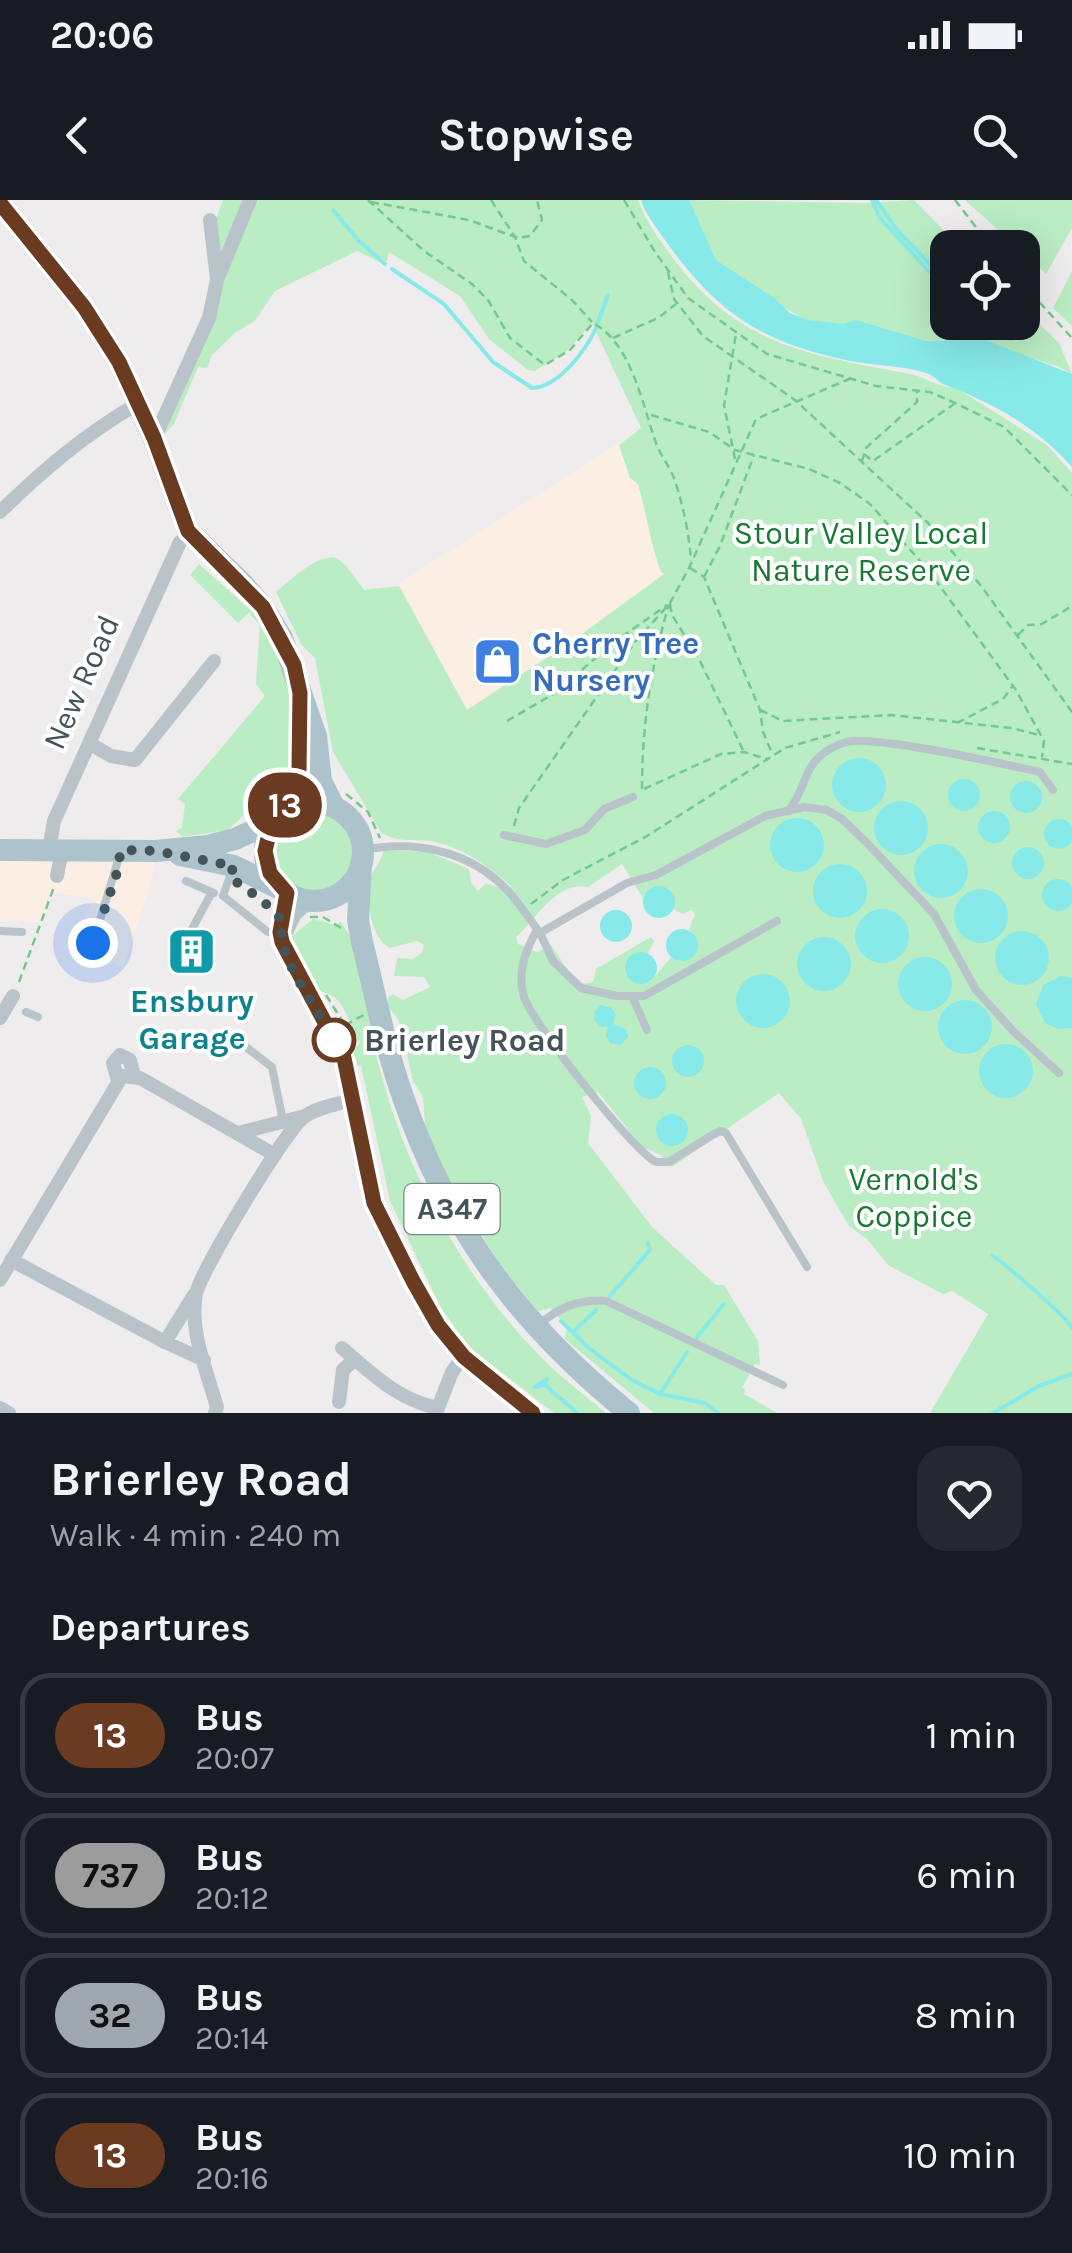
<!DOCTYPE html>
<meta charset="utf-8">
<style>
:root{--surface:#171b24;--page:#242831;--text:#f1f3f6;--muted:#9ea1a6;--line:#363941}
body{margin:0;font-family:Karla,sans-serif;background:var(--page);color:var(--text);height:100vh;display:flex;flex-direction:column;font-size:38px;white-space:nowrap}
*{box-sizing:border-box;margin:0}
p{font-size:32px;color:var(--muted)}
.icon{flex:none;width:55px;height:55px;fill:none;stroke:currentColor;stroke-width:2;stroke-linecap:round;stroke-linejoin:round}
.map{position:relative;height:1213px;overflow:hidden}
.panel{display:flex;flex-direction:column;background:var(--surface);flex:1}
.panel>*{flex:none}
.badge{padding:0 20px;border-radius:32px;font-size:35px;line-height:65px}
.buttons{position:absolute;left:930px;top:30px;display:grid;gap:20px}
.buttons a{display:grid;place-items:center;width:110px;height:110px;border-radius:20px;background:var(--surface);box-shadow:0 10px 40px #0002;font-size:50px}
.you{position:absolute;width:50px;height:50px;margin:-25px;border:8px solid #fff;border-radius:50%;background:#1a73e8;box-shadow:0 0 0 15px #1a73e833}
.map>.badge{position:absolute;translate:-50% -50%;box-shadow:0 0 0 5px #fff}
h2{padding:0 50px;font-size:38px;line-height:90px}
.round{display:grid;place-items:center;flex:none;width:105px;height:105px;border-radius:30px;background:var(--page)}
.summary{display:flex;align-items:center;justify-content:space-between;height:170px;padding:0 50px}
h1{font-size:48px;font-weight:700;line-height:75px}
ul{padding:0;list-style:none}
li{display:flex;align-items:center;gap:30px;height:125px;margin:0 20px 15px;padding:0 30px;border:5px solid var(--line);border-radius:30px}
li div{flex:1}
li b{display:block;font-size:38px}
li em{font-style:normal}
li .badge{min-width:110px;font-weight:700;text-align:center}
.status{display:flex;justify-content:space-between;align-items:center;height:70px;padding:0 50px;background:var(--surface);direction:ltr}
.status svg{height:28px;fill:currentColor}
header{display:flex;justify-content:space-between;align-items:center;height:130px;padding:0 50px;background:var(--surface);font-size:45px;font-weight:700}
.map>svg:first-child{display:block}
.commercial{fill:#fbefe4}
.green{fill:#baedc3;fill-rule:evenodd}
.water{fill:#87eae9}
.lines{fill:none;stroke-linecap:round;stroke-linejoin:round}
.stream{stroke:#87eae9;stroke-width:4}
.path{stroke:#73ca8c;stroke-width:2.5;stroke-dasharray:8 5;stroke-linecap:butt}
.lane{stroke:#b8c4c9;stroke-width:8}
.street{stroke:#b8c4c9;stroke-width:14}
.primary{stroke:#acc3cb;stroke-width:22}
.line-casing{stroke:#fff;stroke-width:22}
.line{stroke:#6b3b21;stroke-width:15}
.walk{stroke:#455459;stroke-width:10;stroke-dasharray:0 18}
.stop-dot{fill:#fff;stroke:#6b3b21;stroke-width:5}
.labels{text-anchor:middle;stroke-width:8;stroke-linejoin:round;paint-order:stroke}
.shield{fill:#fff;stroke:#7d878b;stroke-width:2.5}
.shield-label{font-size:30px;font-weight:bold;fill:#455459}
.park-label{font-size:32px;fill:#187933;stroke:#fff}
.shop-label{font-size:32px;font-weight:bold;fill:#366cbe;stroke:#fff;text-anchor:start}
.street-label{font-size:32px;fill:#455459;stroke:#fff}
.culture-label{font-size:32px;font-weight:bold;fill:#0d838f;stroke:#fff}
.stop-label{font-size:32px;font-weight:bold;fill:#455459;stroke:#fff;text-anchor:start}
</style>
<div class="status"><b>20:06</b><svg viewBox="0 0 49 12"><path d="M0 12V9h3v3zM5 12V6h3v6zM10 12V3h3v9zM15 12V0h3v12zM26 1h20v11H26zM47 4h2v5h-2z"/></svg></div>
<header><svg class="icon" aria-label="back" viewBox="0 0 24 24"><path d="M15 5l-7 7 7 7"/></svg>Stopwise<svg class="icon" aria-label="search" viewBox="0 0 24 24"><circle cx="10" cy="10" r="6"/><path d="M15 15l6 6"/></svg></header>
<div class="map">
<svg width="1072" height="1213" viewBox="0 0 1072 1213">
<rect width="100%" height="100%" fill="#efeced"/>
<path class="commercial" d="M 639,230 L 675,373 L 467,509 L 400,386 L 395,386 Z
M 0,650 L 156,651 L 152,680 L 123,767 L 75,748 L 92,699 L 53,692 L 42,722 L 0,721 Z"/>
<path class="green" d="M 223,0 L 638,0 C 646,22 659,39 673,58 C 736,144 807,155 906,173 C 924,176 938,188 956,188 L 1047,245 L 1072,273 L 1072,1213 L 930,1213 L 988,1114 L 952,1091 L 943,1094 L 888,1065 L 868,1040 L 849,1026 L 824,983 L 801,919 L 779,893 L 672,967 L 661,955 L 642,947 L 598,892 L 582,897 L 591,916 L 588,943 L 652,1027 L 716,1085 L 724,1085 L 758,1141 L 760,1165 L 755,1164 L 742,1188 L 745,1189 L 744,1194 L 777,1213 L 654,1213 L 565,1139 L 567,1128 L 551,1108 L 538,1111 L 501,1066 L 445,975 L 426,934 L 423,897 L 413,881 L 399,821 L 387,805 L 389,797 L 393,794 L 403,800 L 430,787 L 424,777 L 394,776 L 397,758 L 413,759 L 422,753 L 424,745 L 417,741 L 390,748 C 370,738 363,693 373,672 C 377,664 382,659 384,650 L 428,652 L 469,669 L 471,683 L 478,691 L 486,683 L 506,690 L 511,686 C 489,667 465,649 435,642 C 418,638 396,644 381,632 L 333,552 L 315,458 L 301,444 L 276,392 C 288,382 321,350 338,359 C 347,365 357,381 364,390 L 399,386 L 467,510 L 568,444 L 664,374 L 661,372 C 650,343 647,314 638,284 L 630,278 L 619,245 L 641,228 L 592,123 L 566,152 L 535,171 L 528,170 L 489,139 L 460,96 L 389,52 L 387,61 L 379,62 L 357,51 L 275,91 L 255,121 L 236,132 L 212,155 L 207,168 L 198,167 L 174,224 L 164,234 L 162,232 L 185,178 L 222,58 L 221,49 L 214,43 L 213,27 ZM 622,664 L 643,698 C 653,679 678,686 673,709 L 683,714 L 691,710 L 695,714 L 689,730 L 693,733 L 691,758 L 679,761 L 671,757 C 664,766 658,773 650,782 L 634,783 L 625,774 L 636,753 L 648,754 L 654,741 L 651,737 L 596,769 L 593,782 L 582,784 L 571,775 L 551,745 L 537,752 L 518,744 L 516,737 C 536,719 557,680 588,687 Z
M 689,0 L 866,3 L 914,0 L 960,47 L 948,48 L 948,122 L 1022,122 L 1023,108 L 1059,143 L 1072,174 L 1057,166 L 963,138 L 926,141 L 808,120 C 792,114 725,72 715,59 C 704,42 697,18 689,0 Z
M 965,0 L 1072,0 L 1072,28 L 1046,74 L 1023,52 L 1022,48 L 1017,47 Z
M 1072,71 L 1072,126 L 1053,108 Z
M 199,364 L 263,421 L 284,467 L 295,515 L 288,572 L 228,630 L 183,637 L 176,631 L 182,628 L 185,604 L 178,599 L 265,496 L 256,484 L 260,425 L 249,413 L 238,423 L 190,375 Z
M272 652a41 41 0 1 1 82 0a41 41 0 1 1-82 0Z
M 313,719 L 336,725 L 341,722 L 352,739 L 378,844 L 374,845 C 400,964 464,1084 553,1169 C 570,1184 588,1198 606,1213 L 554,1213 L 469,1147 L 441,1108 L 390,1001 L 361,865 L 350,868 L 348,856 L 360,843 C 346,820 346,789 310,791 L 287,740 Z"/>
<path class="water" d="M 641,0 L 689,0 L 716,60 L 774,98 L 790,113 L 808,120 L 844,124 L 856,120 L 926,141 L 983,139 L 1072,174 L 1072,267 C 1037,227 993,203 945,185 C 938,182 934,175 926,173 C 902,165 875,166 850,161 C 751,140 711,107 655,26 C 649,17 645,11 641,0 Z
M832 585a27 27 0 1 1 54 0a27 27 0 1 1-54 0Z
M948 595a16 16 0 1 1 32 0a16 16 0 1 1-32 0Z
M1010 597a16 16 0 1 1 32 0a16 16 0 1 1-32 0Z
M874 628a27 27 0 1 1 54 0a27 27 0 1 1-54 0Z
M978 627a16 16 0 1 1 32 0a16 16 0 1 1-32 0Z
M770 645a27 27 0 1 1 54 0a27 27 0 1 1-54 0Z
M1044 634a15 15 0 1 1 30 0a15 15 0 1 1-30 0Z
M914 671a27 27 0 1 1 54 0a27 27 0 1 1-54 0Z
M1012 663a16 16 0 1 1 32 0a16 16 0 1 1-32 0Z
M813 691a27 27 0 1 1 54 0a27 27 0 1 1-54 0Z
M1042 695a16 16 0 1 1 32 0a16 16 0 1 1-32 0Z
M643 702a16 16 0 1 1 32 0a16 16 0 1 1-32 0Z
M954 716a27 27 0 1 1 54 0a27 27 0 1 1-54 0Z
M855 736a27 27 0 1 1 54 0a27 27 0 1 1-54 0Z
M600 726a16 16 0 1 1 32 0a16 16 0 1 1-32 0Z
M666 745a16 16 0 1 1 32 0a16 16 0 1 1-32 0Z
M995 758a27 27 0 1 1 54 0a27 27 0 1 1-54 0Z
M797 764a27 27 0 1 1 54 0a27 27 0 1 1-54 0Z
M625 768a16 16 0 1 1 32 0a16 16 0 1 1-32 0Z
M898 784a27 27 0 1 1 54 0a27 27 0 1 1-54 0Z
M736 801a27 27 0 1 1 54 0a27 27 0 1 1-54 0Z
M 1061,776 L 1072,778 L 1072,828 L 1058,829 L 1045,823 L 1036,805 L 1043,785 Z
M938 827a27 27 0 1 1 54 0a27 27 0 1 1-54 0Z
M 601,805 L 612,808 L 616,815 L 613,824 L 626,829 L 628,837 L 621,845 L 610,843 L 606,836 L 608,827 L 600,826 L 594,820 L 595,811 Z
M979 871a27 27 0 1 1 54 0a27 27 0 1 1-54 0Z
M672 861a16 16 0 1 1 32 0a16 16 0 1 1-32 0Z
M634 883a16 16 0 1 1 32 0a16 16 0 1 1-32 0Z
M656 930a16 16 0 1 1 32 0a16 16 0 1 1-32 0Z"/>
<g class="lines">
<path class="stream" d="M 872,0 L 880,18 L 948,92
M 876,0 L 896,29 L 948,83
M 333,10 L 359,41 L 385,64
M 392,69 L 444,104 L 493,162 L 532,188 C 559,187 586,150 596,128
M 598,122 L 608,95
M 970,122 L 981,134 L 993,136
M 985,122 L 993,136 L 1012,139
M 992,1055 C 1008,1067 1065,1115 1072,1128
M 610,1096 L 650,1050 L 648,1043
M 561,1121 L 590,1149 L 632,1180 L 660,1194
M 574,1131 L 596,1110
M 697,1137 L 724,1104
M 687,1152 L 660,1194 L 705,1203 L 718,1213
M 544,1185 L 535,1187 L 547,1179 L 545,1185 L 577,1213
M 993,1213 L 1039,1186 L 1072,1174"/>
<path class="path" d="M 368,0 L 424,51 L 472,84 L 488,100 L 510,138 L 545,165 L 570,150 L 593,123 C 632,144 642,204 656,243 C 661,256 669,266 674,278 C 683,305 689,332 691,361
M 491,0 L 515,37 L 524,61 L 572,100 L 592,122
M 624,0 L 655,52 L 688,98 L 767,154 L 876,186 L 930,192 L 955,203 L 1004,227 L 1072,295
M 955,0 L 992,48
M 371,2 L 469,20 L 518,38 L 530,36 L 542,20 L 537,0
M 668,72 L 674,99 L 703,136 L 795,200 L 928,323 L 982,387 L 1072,512
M 1022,83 L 1072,138
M 613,138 L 658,118 L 676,104
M 651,215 L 709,232 L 735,250 L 809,269 L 840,283 L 870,304 L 928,370 L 1016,490 L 1044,541 L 1042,557
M 864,254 L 873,261 L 954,204
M 735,259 L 724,205 L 736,134
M 862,261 L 866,248 L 917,202 L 917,192
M 690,368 L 704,377 L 760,510 L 763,532 L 772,553
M 704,377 L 720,346 L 754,255
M 670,404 L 672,415 L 699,459 L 744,552
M 1018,435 L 1028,425 L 1042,424 L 1072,406
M 760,510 L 783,521 L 891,515 L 1011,528 L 1039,535
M 507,521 L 555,493 L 613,443 L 667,405
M 957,523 L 1003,499 L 1012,487
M 977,548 L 1072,564
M 642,589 C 642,525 651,466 669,404
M 644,589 L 721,554 L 744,552 L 767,559
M 346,594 L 368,612 L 380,638
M 257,609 L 269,597
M 514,626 L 519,608 L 635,442 L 670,403 L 689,368 L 756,219 L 849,179
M 531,704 L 563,680 L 647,636 L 785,548 L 840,532
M 310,717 L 323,717 L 343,729
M 19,782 L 54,687
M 326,795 L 345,825
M 345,825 L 364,815"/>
<path class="lane" d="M 788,611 C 803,595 803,572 819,557 C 827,550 836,545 846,542 C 877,535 1003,564 1040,572 L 1053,590
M 504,635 L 546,644 L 585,630 L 604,609 L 633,597
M 363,650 C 414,640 469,650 507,690 C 519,702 529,719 540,733 L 627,683 L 656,675 L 765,616 L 804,607 L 827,610 L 842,619 L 866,642 L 934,714 L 976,790 L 1014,832 L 1059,873
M 232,670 L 223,696 L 268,732 L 280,731
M 186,681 L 214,693
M 537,730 C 525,751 517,773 524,797 C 533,824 632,950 656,962 L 669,962 L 714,934 L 721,931 L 726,933 L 807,1067
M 0,731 L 22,732
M 540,733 L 553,761 L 581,788 L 617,796 L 644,796 L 777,721
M 93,743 L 120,654
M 177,757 L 212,692
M 632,796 L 647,830
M 26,812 L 38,817
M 237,840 L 272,867 L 283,921
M 539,1124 C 561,1107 578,1099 606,1101 L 783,1185"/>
<path class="street" d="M 210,20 L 217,79
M 154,239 L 209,118 L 217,80 L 250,0
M 0,312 C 43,270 84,235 137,204
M 89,543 L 111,556 L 135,560 L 214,461
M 49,650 L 54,621 L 180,342
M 57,676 L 62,650
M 287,693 L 280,731 L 282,742 L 344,858 L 374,1003 C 398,1055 423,1119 465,1159 C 486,1178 511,1194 533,1213
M 284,736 L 295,714 L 310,701
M 0,818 L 13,796
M 118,881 L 113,863 L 120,855 L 130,860 L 134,876
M 238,933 L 305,916
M 11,1060 L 165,1142 L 194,1095
M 0,1080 L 122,876 L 140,878 L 275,955
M 165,1142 L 204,1160
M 342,1148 C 372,1174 398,1200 438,1208
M 339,1202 L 343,1170 L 355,1159
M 0,1208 L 9,1213
M 215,1213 L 217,1207 C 207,1172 189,1130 196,1094 C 200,1072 287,928 304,917 C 317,907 339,904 355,899
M 436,1213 L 452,1172 L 463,1157"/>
<path class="primary" d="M 0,3 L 84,107 L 119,162 L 154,239 L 188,331 L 243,384 L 263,407 L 282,438 L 316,536 L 321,581 L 334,607
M265 652a49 49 0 1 1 98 0a49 49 0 1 1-98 0Z
M 282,614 L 299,570 L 301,521
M 0,650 L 156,651 L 208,646 L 235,639 L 276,620
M 180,655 L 234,666 L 280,689
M 361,664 L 358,720 L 362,742 C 375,793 385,847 403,897 C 449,1030 520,1125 629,1213"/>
</g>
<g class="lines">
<defs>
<path id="line" d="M 0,3 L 84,107 L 119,162 L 154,238 L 188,331 L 263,407 L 294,465 L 300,493 L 299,570 L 282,614 L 270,630 L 265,651 L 270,673 L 287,693 L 280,732 L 282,742 L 344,858 L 374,1003 L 413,1081 L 438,1125 L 464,1157 L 533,1213"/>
</defs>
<use href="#line" class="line-casing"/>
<use href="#line" class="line"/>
<path class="walk" d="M 93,743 L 116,676 L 121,650 L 156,651 L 234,666 L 229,677 L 262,700 L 282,720 C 275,758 317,806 334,840"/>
</g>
<defs>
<symbol id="shop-square" viewBox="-11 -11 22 22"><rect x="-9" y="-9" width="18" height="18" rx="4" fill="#3f7fe0" stroke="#fff"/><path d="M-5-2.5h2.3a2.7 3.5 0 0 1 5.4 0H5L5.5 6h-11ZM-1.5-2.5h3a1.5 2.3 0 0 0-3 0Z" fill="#fff"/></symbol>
<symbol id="building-square" viewBox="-11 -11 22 22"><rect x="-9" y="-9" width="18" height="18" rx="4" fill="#0f9aa8" stroke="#fff"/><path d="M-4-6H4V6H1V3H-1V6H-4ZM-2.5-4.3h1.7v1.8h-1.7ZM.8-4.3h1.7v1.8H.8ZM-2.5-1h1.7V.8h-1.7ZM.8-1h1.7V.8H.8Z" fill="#fff"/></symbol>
</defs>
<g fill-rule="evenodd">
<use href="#shop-square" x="470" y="434" width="55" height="55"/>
<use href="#building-square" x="164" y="724" width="55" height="55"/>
</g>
<circle class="stop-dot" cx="334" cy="840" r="20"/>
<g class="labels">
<rect class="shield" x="404.5" y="984" width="95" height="50" rx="8"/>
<g class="shield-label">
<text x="452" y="1019">A347</text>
</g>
<g class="park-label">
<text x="861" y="344">Stour Valley Local<tspan x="861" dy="37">Nature Reserve</tspan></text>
<text x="914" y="990">Vernold's<tspan x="914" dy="37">Coppice</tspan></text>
</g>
<g class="shop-label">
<text x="532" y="454">Cherry Tree<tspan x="532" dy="37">Nursery</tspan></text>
</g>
<g class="street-label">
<text transform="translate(81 482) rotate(-66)" y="11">New Road</text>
</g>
<g class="culture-label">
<text x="192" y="812">Ensbury<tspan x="192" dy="37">Garage</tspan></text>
</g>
<g class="stop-label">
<text x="364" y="851">Brierley Road</text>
</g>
</g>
</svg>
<div class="buttons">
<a><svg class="icon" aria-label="locate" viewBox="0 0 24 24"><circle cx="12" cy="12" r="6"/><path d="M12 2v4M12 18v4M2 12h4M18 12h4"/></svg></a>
</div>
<div class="you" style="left:93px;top:743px"></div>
<b class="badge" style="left:285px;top:605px;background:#6b3b21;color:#fff">13</b>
</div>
<section class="panel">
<div class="summary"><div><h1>Brierley Road</h1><p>Walk · 4 min · 240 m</p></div><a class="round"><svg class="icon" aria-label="heart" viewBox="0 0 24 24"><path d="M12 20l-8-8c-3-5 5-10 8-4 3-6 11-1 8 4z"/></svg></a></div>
<h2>Departures</h2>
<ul>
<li><span class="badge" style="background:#6b3b21;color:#fff">13</span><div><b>Bus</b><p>20:07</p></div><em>1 min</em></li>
<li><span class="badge" style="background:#9d9c9c;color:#111">737</span><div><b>Bus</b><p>20:12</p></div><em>6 min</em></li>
<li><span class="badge" style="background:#9ea7ad;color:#111">32</span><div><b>Bus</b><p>20:14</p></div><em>8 min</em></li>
<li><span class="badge" style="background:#6b3b21;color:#fff">13</span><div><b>Bus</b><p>20:16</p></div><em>10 min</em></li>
</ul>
</section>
